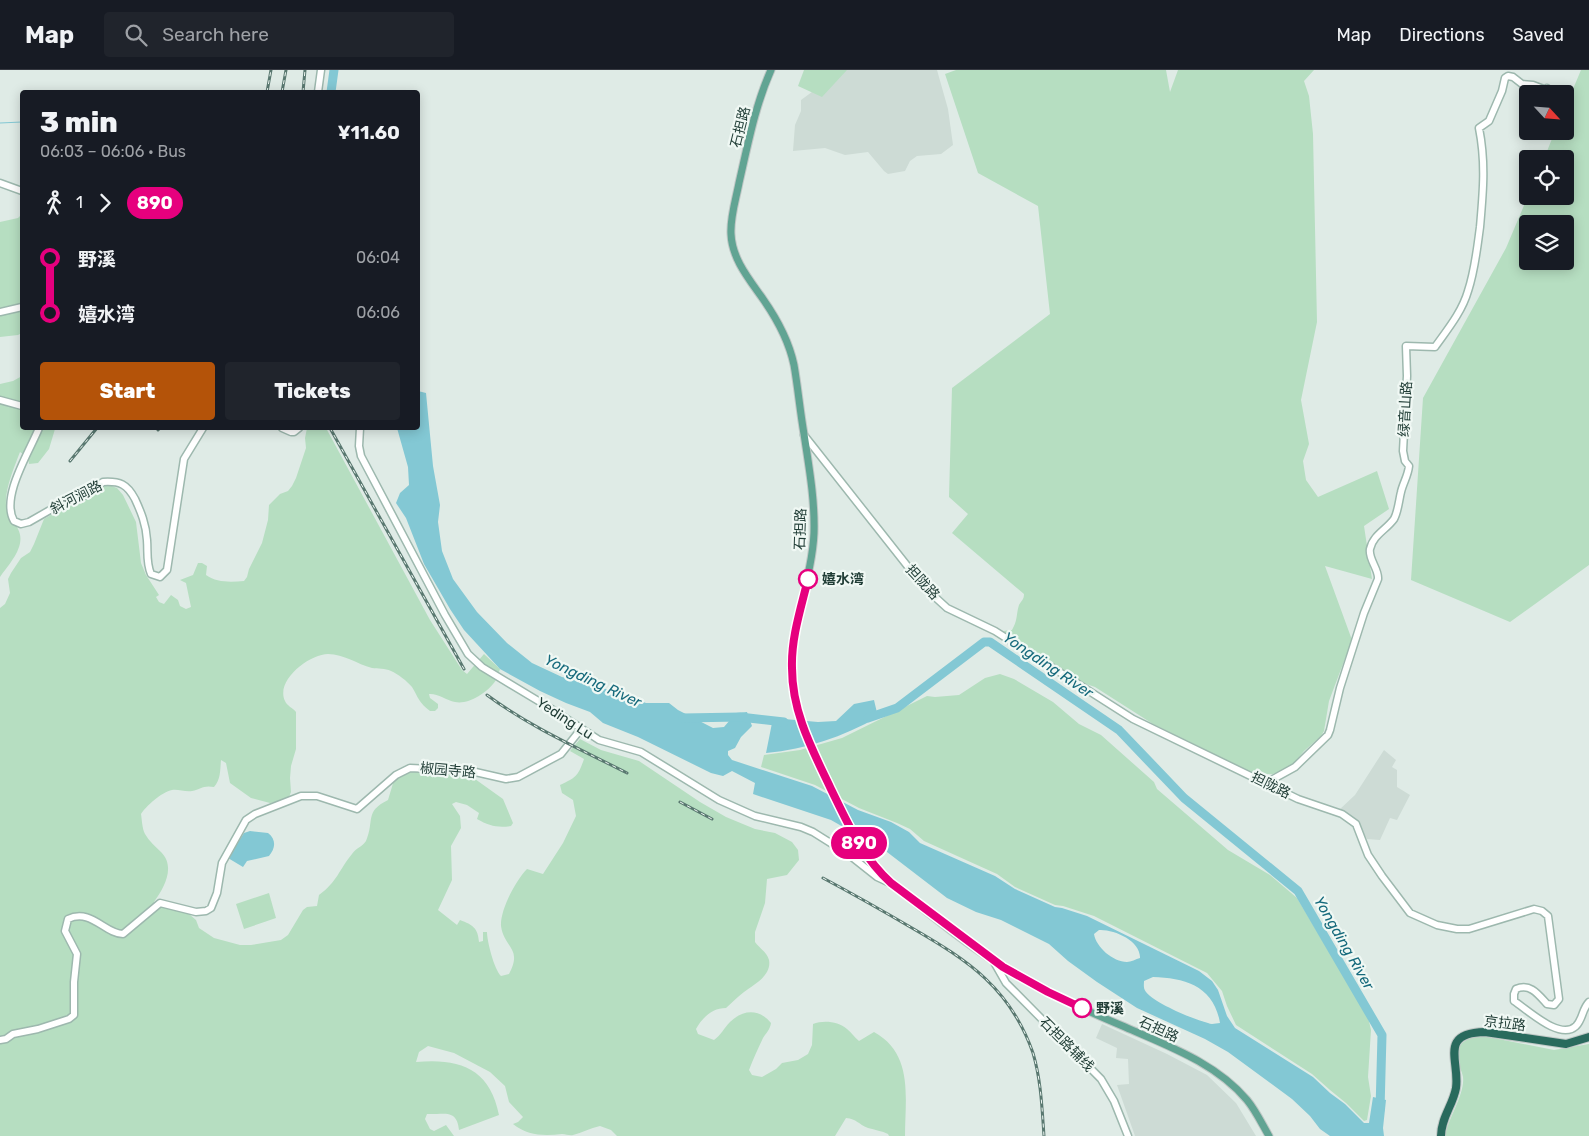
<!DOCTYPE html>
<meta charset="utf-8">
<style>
:root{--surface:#171b24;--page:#20242c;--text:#f1f3f6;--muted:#9ea1a6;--line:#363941;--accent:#b45309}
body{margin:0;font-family:Rubik,"Noto Sans SC",sans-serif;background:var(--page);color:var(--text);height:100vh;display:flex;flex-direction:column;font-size:19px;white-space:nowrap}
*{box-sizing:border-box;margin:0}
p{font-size:16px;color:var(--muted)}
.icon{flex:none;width:28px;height:28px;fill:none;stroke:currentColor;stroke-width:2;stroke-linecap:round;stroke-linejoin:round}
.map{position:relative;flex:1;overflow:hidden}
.panel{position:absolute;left:20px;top:20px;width:400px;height:340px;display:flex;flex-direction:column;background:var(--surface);border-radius:5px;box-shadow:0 2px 12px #0003}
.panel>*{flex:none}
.badge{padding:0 10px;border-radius:16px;font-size:18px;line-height:32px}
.needle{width:32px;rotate:116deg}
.tools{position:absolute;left:1519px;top:15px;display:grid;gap:10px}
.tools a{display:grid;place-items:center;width:55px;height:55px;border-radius:5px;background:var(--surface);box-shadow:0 2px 12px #0003;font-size:25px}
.map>.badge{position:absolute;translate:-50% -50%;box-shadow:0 0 0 2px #fff}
.legs{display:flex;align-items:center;gap:8px;height:55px;padding:0 20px;font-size:16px}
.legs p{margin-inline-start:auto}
.overview{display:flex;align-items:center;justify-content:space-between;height:85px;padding:0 20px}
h1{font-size:28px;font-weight:800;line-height:38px}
.primary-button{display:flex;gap:10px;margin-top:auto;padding:10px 20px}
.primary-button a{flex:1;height:58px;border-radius:5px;background:var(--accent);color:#fff;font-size:20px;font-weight:800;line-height:58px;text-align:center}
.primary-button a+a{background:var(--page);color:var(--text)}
ul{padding:0 20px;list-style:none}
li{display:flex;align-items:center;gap:18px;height:55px;font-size:19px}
li i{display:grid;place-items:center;width:8px;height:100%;margin:0 6px;background:currentColor}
li i::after{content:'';width:12px;height:12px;margin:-6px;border:4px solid;border-radius:50%;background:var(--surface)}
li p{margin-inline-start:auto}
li:first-child i{background:linear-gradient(#0000 50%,currentColor 0)}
li:last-child i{background:linear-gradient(currentColor 50%,#0000 0)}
header{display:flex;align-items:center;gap:30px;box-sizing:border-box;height:70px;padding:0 25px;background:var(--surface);border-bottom:1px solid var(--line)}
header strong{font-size:24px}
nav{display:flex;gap:28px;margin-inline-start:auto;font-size:18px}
.search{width:350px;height:45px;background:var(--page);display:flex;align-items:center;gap:12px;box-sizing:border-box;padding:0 18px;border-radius:5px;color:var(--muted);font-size:19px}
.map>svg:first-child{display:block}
.built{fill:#cddbd5}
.green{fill:#b6dec1;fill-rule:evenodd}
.water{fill:#83c8d4;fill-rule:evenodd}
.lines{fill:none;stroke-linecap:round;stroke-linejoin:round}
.stream{stroke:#83c8d4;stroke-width:1}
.river{stroke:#83c8d4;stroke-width:9}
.secondary-casing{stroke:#9db8ae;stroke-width:9}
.primary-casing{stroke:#c0c8c6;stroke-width:9}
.highway-casing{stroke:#c0c8c6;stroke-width:10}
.secondary{stroke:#fff;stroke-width:6}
.primary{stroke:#61a493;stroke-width:7}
.highway{stroke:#296a5d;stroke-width:8}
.rail-casing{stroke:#597870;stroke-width:3}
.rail{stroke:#f0f8f4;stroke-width:1;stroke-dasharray:4;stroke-linecap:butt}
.line-1-casing{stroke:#fff;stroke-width:11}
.line-1{stroke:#e6007e;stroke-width:8}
.stop-1-dot{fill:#fff;stroke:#e6007e;stroke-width:2.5}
.labels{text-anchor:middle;stroke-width:4.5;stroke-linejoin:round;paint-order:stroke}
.street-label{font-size:14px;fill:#1f3c35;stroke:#f0f8f4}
.stop-label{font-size:14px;font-weight:bold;fill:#1f3c35;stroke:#f0f8f4;text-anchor:start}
.water-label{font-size:15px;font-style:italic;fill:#166a7c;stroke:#f0f8f4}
</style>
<header>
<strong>Map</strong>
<div class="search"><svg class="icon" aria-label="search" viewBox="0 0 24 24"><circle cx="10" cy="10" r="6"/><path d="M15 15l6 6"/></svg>Search here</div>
<nav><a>Map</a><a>Directions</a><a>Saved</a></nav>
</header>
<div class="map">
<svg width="1589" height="1066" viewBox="0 0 1589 1066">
<rect width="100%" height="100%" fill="#dfebe6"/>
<path class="built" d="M 842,0 L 937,0 L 948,39 L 953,75 L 941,84 L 917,86 L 910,91 L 905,101 L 888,104 L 884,101 L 868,82 L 845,85 L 825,78 L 793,81 L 795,55 L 801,41 L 801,30 Z
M 1384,680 L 1396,690 L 1392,697 L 1397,700 L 1397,717 L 1410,725 L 1397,750 L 1390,748 L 1380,770 L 1367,769 L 1356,750 L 1339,740 L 1355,725 Z
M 1102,954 L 1167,984 L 1207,1005 L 1236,1033 L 1256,1066 L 1135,1066 L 1117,1015 L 1129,1014 L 1128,989 L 1116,988 L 1117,978 L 1096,968 Z"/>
<path class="green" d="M 804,0 L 847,0 L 822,27 L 798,16 Z
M 956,0 L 1166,0 L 1170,22 L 1178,0 L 1314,0 L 1304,11 L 1309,26 L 1313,64 L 1317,252 L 1301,330 L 1309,374 L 1303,391 L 1306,410 L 1318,427 L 1377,401 L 1389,439 L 1364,456 L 1372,509 L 1325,496 L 1352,570 L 1329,631 L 1324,661 L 1321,666 L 1304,681 L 1291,697 L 1273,704 L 1257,705 L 1153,654 L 1095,617 L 1083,613 L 1003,561 L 1012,560 C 1018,550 1016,544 1019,535 C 1021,531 1024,530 1024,524 L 952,463 L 968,444 L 949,427 L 952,318 L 1050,244 L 1038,136 L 978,103 L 945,4 Z
M 1581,0 L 1589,0 L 1589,495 L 1510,552 L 1411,510 L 1423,328 L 1506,178 L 1528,126 L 1565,126 L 1565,89 L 1544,89 L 1555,61 L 1565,61 L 1565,38 ZM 1528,154 L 1565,154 L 1565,191 L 1528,191 Z
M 22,144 L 22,263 L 18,265 L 0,267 L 0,152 L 18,148 Z
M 22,306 L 22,358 L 55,358 L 55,359 L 49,379 L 38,393 L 29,394 L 28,388 L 20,382 C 14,398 5,418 6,435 C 7,447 13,449 18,459 C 27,476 9,494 0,507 L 0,314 L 13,311 Z
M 307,358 L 326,358 L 430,550 L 462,600 L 467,604 L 484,584 L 500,599 C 498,604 497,610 493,614 C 486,623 468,635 455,632 C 446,630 437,623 429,624 L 430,628 L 438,634 L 438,638 L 435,641 L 430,641 C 419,633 418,627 412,617 C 407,611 398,604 391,601 C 385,598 378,599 372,598 C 357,594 344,584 328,584 C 310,584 275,610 285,631 C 287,636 293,638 296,642 L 296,679 L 291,696 L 290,708 L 291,722 L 289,727 L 282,731 L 270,733 L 251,728 L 230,713 L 226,693 L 221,690 C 220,700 221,709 214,717 C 203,715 201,719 192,721 C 185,722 178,719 172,720 C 162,722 146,736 141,744 C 142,750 142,758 145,764 C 149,771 155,776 161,782 C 176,797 164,818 154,832 L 163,837 L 189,844 L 196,850 L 199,858 L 214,868 L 240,875 L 251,875 L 281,870 L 288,865 L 303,840 L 307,837 L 317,836 L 319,825 C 337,812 339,800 352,784 C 356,778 362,777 366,771 C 375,750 364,742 388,730 L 394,710 L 414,700 L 468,704 L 503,729 L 513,753 L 511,756 C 498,758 489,756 477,749 L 479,743 L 467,735 L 456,732 L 452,734 L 460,746 L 461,758 L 451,776 L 452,810 L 438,840 L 457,855 L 460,850 C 473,855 478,858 479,872 L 483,871 L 483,862 L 487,862 C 487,871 494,899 501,906 L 509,904 C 523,878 504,878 501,856 C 500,840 516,810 527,799 L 543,804 L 563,773 L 576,746 L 573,730 L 562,723 L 560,715 C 577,707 578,706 584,689 L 570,681 L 580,669 L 601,680 L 639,691 L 700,732 L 726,747 L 755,759 L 775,763 L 792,772 L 798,780 L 799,790 L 787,805 L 767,809 L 765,833 L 755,862 L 755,872 C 759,878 767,882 769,890 C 772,906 753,915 744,922 C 737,927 732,933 726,938 C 712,938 702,948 696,959 L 698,964 L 714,970 C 721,965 724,958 730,952 C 743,939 760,939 771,953 C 770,960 766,963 763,968 C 758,979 753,989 749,1000 L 752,1005 L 762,1007 L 776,999 L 782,993 L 798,990 L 808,984 L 812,975 L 813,954 C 823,950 838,951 847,959 C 852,963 854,967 859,971 L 874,962 C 914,984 905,1028 905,1066 L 889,1066 L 888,1064 C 882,1061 875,1060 868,1058 C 858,1054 857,1049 846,1048 L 835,1066 L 617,1066 L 611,1060 L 600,1056 C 590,1058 582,1063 573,1065 C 570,1066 566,1064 562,1064 C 544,1066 528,1066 513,1054 L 518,1052 L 523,1047 L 509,1032 L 505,1016 L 490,1002 L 454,983 L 428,976 L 419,982 L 416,992 C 459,988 490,998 499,1045 L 459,1060 C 457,1038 443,1045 427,1044 L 425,1049 L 430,1059 L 434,1061 L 446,1055 L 454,1066 L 0,1066 L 0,538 L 5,534 L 10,523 L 8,509 L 11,503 L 21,488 L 30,482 L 34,474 L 44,449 L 66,436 L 88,427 L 95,423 L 99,416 L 109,415 L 117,418 L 123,425 L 136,452 L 141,493 L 146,505 L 159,525 L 156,527 L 159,532 L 164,534 L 171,525 L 178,530 L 180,536 L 186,539 L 191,537 L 186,513 L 180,510 L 193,505 L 198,493 L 202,493 L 207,496 L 206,505 C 217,513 231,512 244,511 L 247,507 L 249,499 L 262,473 L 268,450 L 269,435 L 280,424 L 288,421 L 292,416 L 296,408 L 306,378 L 305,368 Z
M 1000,604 L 1014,609 L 1053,632 L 1079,654 L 1101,665 L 1154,712 L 1157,719 L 1228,780 L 1270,805 L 1297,828 L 1368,947 L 1371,960 L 1368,1007 L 1371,1026 L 1367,1050 L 1364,1051 L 1346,1033 L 1330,1020 L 1312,1004 L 1236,955 L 1227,936 L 1222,921 L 1207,903 L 1094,846 L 1063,836 L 1055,835 L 1015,817 L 997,804 L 924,771 L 910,759 L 897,753 L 859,738 L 815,715 L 761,697 L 764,685 L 800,680 L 842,668 L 927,626 L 935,627 L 959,625 L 985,608 Z
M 269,823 L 276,848 L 244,859 L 236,834 Z
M 1478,965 L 1554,980 L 1589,974 L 1589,1066 L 1445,1066 C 1448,1048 1465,1024 1463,1007 C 1462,999 1454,990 1457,981 C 1460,972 1470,967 1478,965 Z"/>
<path class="water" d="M 418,321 L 426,323 L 433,396 L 440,435 L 438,452 L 442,481 L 453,509 L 477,542 L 507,573 L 532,593 L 562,607 L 600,617 L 646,633 L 669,633 L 678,640 L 713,658 L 724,657 L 736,643 L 747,642 L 752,656 L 741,667 L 735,678 L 728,681 L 728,685 L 732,690 L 812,716 L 858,740 L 891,752 L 909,762 L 920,773 L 995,806 L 1015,819 L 1055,837 L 1062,838 L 1087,846 L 1199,901 L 1212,911 L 1218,920 L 1227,946 L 1235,958 L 1313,1007 L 1330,1023 L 1345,1034 L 1364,1053 L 1369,1053 L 1373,1027 L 1386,1030 L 1383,1058 L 1384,1066 L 1330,1066 L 1320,1059 L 1310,1046 L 1292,1029 L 1228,982 L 1205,969 L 1137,938 L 1097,912 L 1068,891 L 1049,874 L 1001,850 L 976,842 L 947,828 L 887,782 L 831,750 L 753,724 L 755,713 L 732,701 L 723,706 L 711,703 L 638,667 L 603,653 L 590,642 L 566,633 L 540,621 L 500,599 L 464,560 L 450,539 L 424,494 L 406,448 L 396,433 L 400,423 L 409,415 L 408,397 L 397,358 L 418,358 ZM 1099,860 C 1114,859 1141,871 1140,888 C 1136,889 1131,892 1127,892 C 1113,892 1096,877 1094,864 ZM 1153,907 C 1185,908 1214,916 1220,953 C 1216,953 1212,955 1208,953 C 1193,949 1156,934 1146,922 C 1143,918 1144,915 1144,911 Z
M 874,630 L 878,647 C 842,667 807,679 766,683 L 773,648 L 818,652 L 836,651 L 854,634 Z
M 250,761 L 268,763 C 277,770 275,779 269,786 L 247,791 L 243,797 L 228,788 L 244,763 Z"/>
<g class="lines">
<path class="stream" d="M 0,53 L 22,52"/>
<path class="river" d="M 331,22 L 334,0
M 683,648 L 740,647 L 784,652
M 868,648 L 897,638 L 984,572 L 990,572 L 1119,660 L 1184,728 L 1298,821 L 1382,965 L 1380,1040"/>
<defs>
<path id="secondary" d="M 318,22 L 321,0
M 0,113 L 22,121
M 0,242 L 22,237
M 0,330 L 22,336
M 39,358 C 30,381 0,427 14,451 L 21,454 L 29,452 L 57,436 L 86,425 L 103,412 C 120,411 127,414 135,429 C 141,442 146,454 147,470 C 148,482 146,493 151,504 L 160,507 L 167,500 L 184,389 L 203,358
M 282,358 L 291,362 L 294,362 L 299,358
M 360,358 L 359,376 L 361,386 L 445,545 L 468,584 L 482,597 L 550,638 L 599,670 L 641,682 L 719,730 L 755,746 L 801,757 L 813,762 L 848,784 L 877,807 L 890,813
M 804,365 L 924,517 L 947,538 L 995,561 L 1133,649 L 1298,729 L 1342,744 L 1356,754 L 1368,785 L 1382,806 L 1410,843 L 1437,855 L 1457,859 L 1469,859 L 1534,839 L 1542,841 L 1548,846 L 1559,929 L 1554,935 L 1547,934 C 1538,924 1530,913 1516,919 L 1514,924 L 1514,931 C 1528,940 1560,971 1576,956 C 1583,949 1582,939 1589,932
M 1266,713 L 1295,697 L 1328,665 L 1330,660 L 1340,618 L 1364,543 L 1378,509 C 1379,499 1368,489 1370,479 C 1373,465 1386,460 1394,449 C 1398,442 1399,430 1401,422 C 1403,413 1408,406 1409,396 L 1405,391 L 1403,381 L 1407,306 L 1406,276 L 1435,277 C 1447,260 1462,242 1468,221 C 1475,200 1477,179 1480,157 C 1483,123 1486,93 1479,58 L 1489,51 L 1502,21 L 1505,8 L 1508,6 L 1513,7 L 1522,14 L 1533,15 L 1546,20 L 1547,18
M 994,892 L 1006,913 L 1013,920 L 1101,1009 L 1114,1031 L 1128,1066
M 0,970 L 6,969 L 13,964 L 38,959 L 69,949 L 74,945 L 74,912 L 77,884 L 65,861 L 68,849 C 91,838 105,864 123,864 L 160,833 L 196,842 L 206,841 L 211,838 L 217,823 L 222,793 L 246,750 L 255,744 L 301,726 L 317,726 L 357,739 L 396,705 L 410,698 L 471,701 L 506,709 L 518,707 L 561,684 L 581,659"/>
<path id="primary" d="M 771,0 C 755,36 748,74 739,113 C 736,129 730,147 731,164 C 732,189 749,209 763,229 C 777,249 789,271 794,295 C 798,318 800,341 804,364 C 809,397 815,430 814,463 C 812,507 793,548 791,591 C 790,638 812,678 831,718 C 847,753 862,787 891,813 C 930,844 970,878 1013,903 C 1048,924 1087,941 1125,957 C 1168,976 1216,993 1247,1030 C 1256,1041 1262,1054 1269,1066"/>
<path id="highway" d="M 1441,1066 C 1441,1048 1453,1035 1456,1018 C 1460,991 1438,963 1485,962 L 1566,974 L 1589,967"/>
</defs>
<use href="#secondary" class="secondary-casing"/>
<use href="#primary" class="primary-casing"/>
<use href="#highway" class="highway-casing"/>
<use href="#secondary" class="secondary"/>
<use href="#primary" class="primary"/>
<use href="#highway" class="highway"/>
<defs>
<path id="rail" d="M 267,22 L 271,0
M 282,22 L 286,0
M 303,22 L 305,0
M 330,358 L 464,599
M 158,360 L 160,358
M 70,391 L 97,358
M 487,625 C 530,657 580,679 627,703
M 680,732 L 712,749
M 823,808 C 853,824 883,841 912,858 C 969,891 1010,918 1033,983 C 1041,1010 1042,1038 1044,1066"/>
</defs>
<use href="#rail" class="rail-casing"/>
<use href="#rail" class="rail"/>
</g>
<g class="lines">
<defs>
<path id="line-1" d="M 808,509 C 801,538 791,568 792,598 C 792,642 812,679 830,717 C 847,752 862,787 891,813 L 1003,897 L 1048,922 L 1082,938"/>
</defs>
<use href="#line-1" class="line-1-casing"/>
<use href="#line-1" class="line-1"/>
</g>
<g class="stop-1-dot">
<circle cx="808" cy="509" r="9"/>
<circle cx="1082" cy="938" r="9"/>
</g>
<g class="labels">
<g class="street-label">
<text transform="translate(740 57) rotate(-76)" y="5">石担路</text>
<text transform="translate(1405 339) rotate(-87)" y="5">绿音山路</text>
<text transform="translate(76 427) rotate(-27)" y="5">斜河涧路</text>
<text transform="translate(800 459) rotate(-88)" y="5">石担路</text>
<text transform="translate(923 512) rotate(47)" y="5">担陇路</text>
<text transform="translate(565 648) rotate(33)" y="5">Yeding Lu</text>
<text transform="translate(448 700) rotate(5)" y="5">椒园寺路</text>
<text transform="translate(1271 715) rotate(26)" y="5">担陇路</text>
<text transform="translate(1505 953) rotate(7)" y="5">京拉路</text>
<text transform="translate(1159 959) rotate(24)" y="5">石担路</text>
<text transform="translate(1067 974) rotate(45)" y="5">石担路辅线</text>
</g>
<g class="stop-label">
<text x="822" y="514">嬉水湾</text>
<text x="1096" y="943">野溪</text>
</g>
<g class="water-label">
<text transform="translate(1048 595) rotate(34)" y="5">Yongding River</text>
<text transform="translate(593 611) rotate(25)" y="5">Yongding River</text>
<text transform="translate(1344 873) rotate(60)" y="5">Yongding River</text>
</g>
</g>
</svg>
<div class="tools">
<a><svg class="needle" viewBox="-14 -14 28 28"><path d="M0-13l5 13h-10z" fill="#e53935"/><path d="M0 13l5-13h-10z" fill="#9ea1a6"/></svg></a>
<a><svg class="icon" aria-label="locate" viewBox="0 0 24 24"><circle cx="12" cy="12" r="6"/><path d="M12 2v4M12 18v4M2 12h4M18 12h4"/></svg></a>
<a><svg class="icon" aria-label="layers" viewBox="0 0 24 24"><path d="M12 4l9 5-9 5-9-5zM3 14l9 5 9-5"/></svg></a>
</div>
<b class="badge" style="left:859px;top:773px;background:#e6007e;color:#fff">890</b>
<section class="panel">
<div class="overview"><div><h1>3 min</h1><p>06:03 – 06:06 · Bus</p></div><b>¥11.60</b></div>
<div class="legs"><svg class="icon" aria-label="walk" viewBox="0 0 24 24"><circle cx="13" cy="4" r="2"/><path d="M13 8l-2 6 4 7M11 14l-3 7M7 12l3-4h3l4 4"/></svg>1<svg class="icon" aria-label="forward" viewBox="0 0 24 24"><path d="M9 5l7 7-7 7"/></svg><b class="badge" style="background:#e6007e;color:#fff">890</b></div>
<ul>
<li><i style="color:#e6007e"></i><b>野溪</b><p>06:04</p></li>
<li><i style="color:#e6007e"></i><b>嬉水湾</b><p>06:06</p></li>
</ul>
<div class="primary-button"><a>Start</a><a>Tickets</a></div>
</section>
</div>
